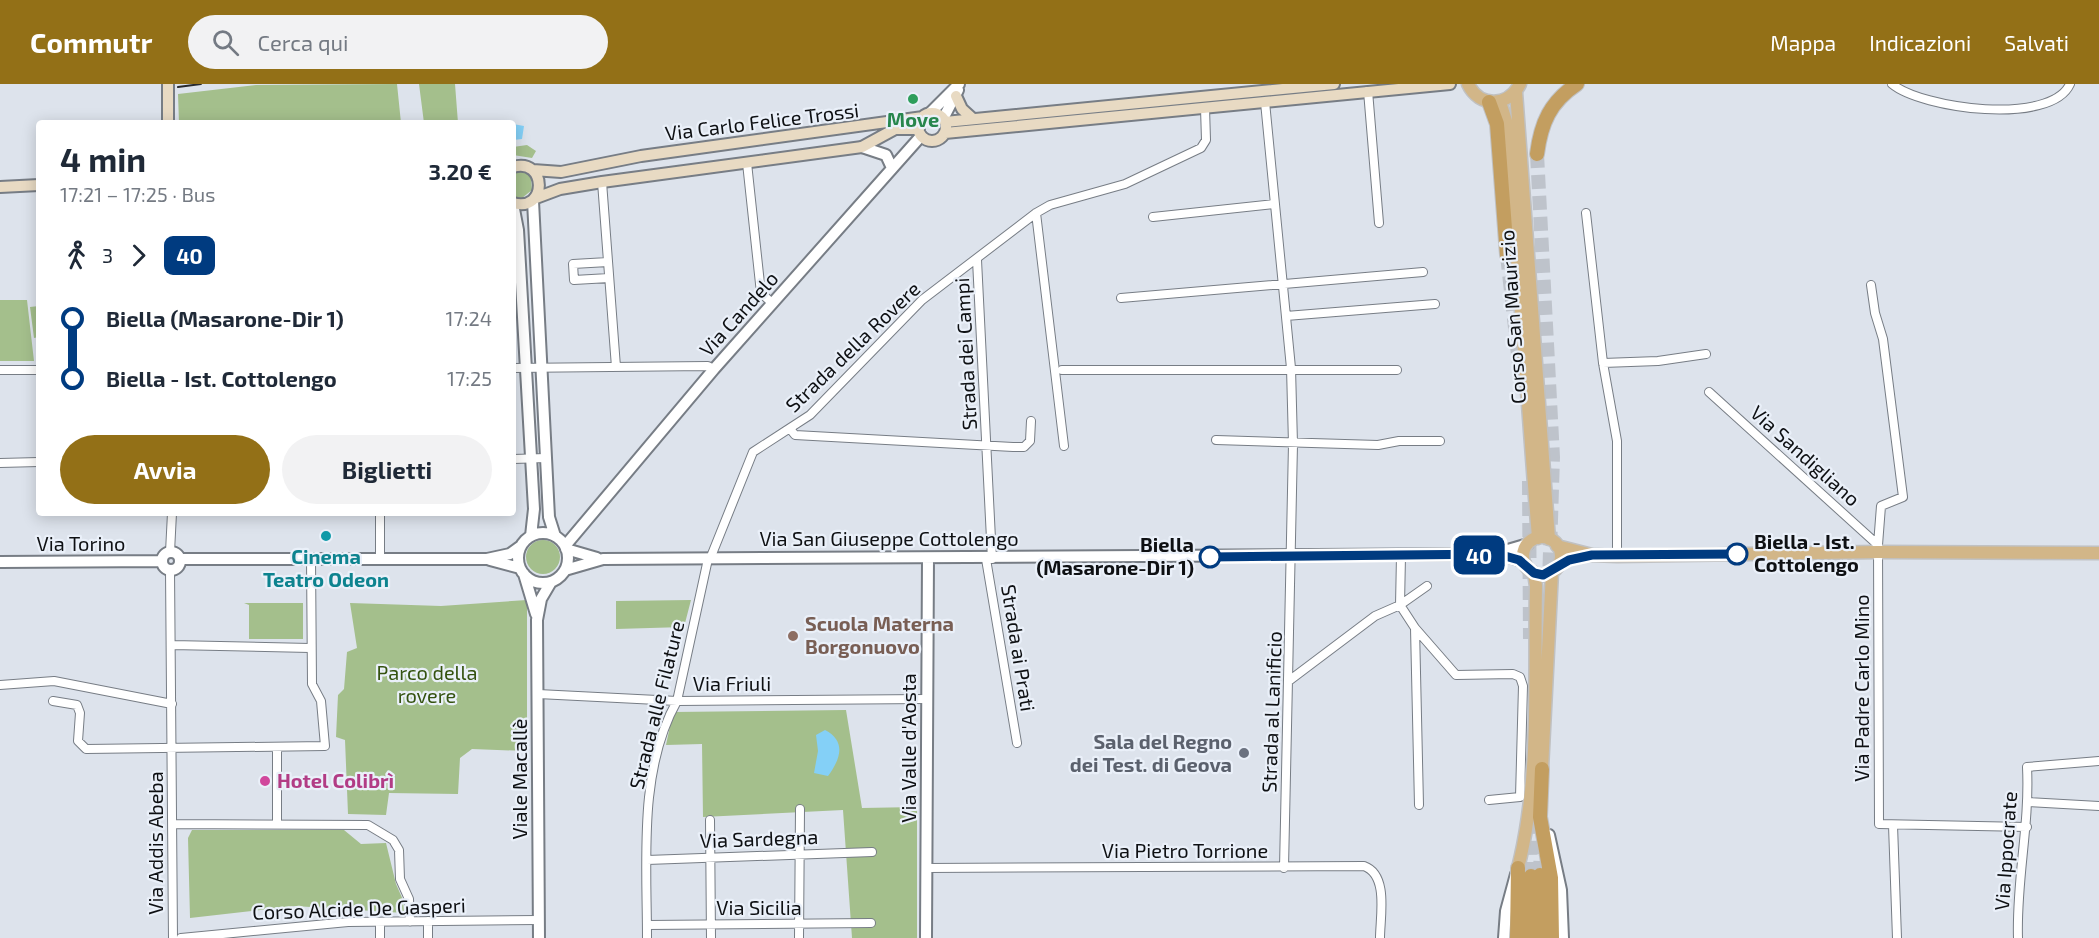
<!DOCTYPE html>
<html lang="it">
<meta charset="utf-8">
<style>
:root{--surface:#fff;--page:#f2f2f3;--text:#1f2937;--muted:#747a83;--accent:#937017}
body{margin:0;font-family:"Exo 2",sans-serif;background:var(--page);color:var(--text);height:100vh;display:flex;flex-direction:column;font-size:22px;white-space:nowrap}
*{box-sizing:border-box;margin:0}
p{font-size:20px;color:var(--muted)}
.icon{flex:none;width:33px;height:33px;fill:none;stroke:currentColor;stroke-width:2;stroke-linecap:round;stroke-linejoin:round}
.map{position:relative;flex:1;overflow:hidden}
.panel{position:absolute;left:36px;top:36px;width:480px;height:396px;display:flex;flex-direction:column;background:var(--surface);border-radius:6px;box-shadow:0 3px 15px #0003}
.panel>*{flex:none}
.badge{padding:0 12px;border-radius:9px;font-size:21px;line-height:39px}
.map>.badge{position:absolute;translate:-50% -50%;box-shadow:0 0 0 3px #fff}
.legs{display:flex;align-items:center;gap:9px;height:66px;padding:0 24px;font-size:20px}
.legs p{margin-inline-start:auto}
.overview{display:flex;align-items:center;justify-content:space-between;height:102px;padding:0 24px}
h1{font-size:33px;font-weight:700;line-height:45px}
.action{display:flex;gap:12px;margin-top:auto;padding:12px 24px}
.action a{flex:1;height:69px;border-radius:36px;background:var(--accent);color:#fff;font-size:24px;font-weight:700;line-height:69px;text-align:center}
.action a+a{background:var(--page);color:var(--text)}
ul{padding:0 24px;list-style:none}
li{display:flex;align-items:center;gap:21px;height:60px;font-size:22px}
li i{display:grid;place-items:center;width:9px;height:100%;margin:0 8px;background:currentColor}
li i::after{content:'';width:15px;height:15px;margin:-8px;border:4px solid;border-radius:50%;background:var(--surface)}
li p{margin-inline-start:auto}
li:first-child i{background:linear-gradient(#0000 50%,currentColor 0)}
li:last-child i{background:linear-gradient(currentColor 50%,#0000 0)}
header{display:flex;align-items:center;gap:36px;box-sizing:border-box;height:84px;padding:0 30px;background:var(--accent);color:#fff}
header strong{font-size:28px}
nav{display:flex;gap:33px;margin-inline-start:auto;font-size:21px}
.search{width:420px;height:54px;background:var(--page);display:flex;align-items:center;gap:15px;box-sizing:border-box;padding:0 21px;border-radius:33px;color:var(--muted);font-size:22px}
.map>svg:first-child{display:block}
.green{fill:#a4bf8c}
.water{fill:#84d0f7}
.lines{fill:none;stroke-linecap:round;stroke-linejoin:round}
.trunk-tunnel{stroke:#bec3cb;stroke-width:14;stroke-dasharray:14 7;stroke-linecap:butt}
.minor-casing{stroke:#777d85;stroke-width:10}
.tertiary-casing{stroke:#777d85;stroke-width:14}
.secondary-casing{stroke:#777d85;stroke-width:14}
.primary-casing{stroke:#c0c1c2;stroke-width:15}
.trunk-casing{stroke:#c0c1c2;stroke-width:16}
.minor{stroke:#fff;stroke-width:8}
.tertiary{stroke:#fff;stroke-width:10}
.secondary{stroke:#e8dac3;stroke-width:10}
.primary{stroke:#d2b688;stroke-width:12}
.trunk{stroke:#c39e60;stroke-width:14}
.rail{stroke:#27292d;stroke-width:2}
.line-1-casing{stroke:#fff;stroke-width:14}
.line-1{stroke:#003b80;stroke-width:9}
.leisure-dot{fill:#2e9e5b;stroke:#eaf0f9;stroke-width:2}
.culture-dot{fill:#0f9aa8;stroke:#eaf0f9;stroke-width:2}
.stop-1-dot{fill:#fff;stroke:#003b80;stroke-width:3}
.education-dot{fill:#8d6e63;stroke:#eaf0f9;stroke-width:2}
.worship-dot{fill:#6b7280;stroke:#eaf0f9;stroke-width:2}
.hotel-dot{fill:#d1479c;stroke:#eaf0f9;stroke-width:2}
.labels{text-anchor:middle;stroke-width:4.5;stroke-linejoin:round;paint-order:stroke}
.leisure-label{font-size:20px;font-weight:bold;fill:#27864d;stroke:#eaf0f9}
.street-label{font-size:20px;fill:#0e1013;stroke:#eaf0f9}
.stop-label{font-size:20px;font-weight:bold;fill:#0e1013;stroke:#eaf0f9;text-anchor:start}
.culture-label{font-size:20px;font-weight:bold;fill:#0d838f;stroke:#eaf0f9}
.education-label{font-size:20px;font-weight:bold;fill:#785e54;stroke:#eaf0f9;text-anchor:start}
.park-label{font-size:20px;fill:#34520f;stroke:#eaf0f9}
.worship-label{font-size:20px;font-weight:bold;fill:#5b616d;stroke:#eaf0f9;text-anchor:end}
.hotel-label{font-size:20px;font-weight:bold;fill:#b23c85;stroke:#eaf0f9;text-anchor:start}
</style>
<header>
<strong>Commutr</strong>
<div class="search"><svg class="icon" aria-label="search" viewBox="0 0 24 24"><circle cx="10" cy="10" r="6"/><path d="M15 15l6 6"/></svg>Cerca qui</div>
<nav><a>Mappa</a><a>Indicazioni</a><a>Salvati</a></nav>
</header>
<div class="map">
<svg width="2099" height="854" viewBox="0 0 2099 854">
<rect width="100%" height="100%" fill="#dde3ec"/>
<path class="green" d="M 397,0 L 401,39 L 179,39 L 178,10 L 256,1 Z
M 419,0 L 455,0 L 458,39 L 424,39 Z
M 527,61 L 536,67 L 532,74 L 513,71 L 513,63 Z
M 523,87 L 531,93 L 532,106 L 522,114 L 513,113 L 513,88 Z
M 0,216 L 27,216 L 34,277 L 0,277 Z
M 39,222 L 39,253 L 34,254 L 30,223 Z
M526 473a17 17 0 1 1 34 0a17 17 0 1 1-34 0Z
M 527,516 L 527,667 L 472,665 L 460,674 L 458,710 L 389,709 L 386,731 L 348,730 L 345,656 L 336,653 L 338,611 L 344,605 L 347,568 L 357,564 L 350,519 L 441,522 Z
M 691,516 L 684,543 L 616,545 L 616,517 Z
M 244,519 L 303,519 L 303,555 L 249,555 L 249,521 Z
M 846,626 L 862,724 L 917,723 L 917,854 L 852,854 L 843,726 L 703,733 L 702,660 L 666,661 L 673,628 Z
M 192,746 L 344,746 L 361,760 L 386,759 L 396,800 L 403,816 L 404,829 L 295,822 L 190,834 L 188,754 Z"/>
<path class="water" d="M 513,40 L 524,42 L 522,55 L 513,56 Z
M 825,646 C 848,658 839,677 828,692 L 814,689 L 818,667 L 816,651 Z"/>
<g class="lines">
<path class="trunk-tunnel" d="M 1537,70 L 1553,373 L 1549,499
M 1507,171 L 1521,298
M 1529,397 L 1530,555
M 1530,736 L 1531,792
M 1540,791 L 1541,758"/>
<defs>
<path id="minor" d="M 1892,0 C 1922,25 2051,42 2070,0
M 1368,7 L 1379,139
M 1265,18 L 1291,284 L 1293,360 L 1284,784
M 747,79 L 761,209 L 772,219
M 602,98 L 616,283
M 1036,129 L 1064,362
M 1586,129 L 1603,279 L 1617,357 L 1617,472
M 1153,133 L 1275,120
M 977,176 L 992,475
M 608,178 L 573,180 L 574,196 L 609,194
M 1871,201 L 1875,229 L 1883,255 L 1903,413 L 1881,422 L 1878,461 L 1879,740 L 2027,743
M 1121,214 L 1423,188
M 1286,232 L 1435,220
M 1603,279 L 1658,277 L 1706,270
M 513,284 L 708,282 L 714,285
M 0,286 L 39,286
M 1062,286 L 1397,286
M 1709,308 L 1878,461
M 791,346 L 795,351 L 1013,363 L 1024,363 L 1030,357 L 1031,337
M 1216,356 L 1378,361 L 1399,357 L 1440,357
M 513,375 L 546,374
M 0,379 L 39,378
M 380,429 L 380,476
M 170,468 L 172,429
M 1401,472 L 1400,521 L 1415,544 L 1419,721
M 710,475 L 753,368 L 810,331 L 922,216 L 1036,129 L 1050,121 L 1125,100 L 1201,64 L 1206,56 L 1205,24
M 986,475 L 1017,659
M 170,486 L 173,854
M 1415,544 L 1456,591 L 1513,590 L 1520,593 L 1523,602 L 1520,713 L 1489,716
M 172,561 L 310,564
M 1290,596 L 1375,532 L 1400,521 L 1427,502
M 0,601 L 54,597 L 172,620
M 538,610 L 677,617 L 927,615
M 53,617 L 77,621 L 80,629 L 78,657 L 86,665 L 325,662 L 321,617 L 312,600 L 311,475
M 2029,718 L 2099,722
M 710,736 L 711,854
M 173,740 L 368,741 L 393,756 L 399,766 L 400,795 L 409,815 L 410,838
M 277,740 L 277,663
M 1893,741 L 1897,854
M 647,776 L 872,768
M 927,784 L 1364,782 C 1389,791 1380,833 1380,854
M 380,838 L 380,854
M 647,841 L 871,839
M 181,854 L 348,838 L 539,836
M 428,854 L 428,837
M 647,854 C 647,777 638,686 677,617 L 708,475
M 799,854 L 800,725
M 2018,854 C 2016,797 2030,741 2027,683 L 2099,677"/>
<path id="tertiary" d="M 930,29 L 959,0
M 943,35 L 958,6
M 862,63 L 886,71 L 892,84
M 533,117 L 549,433 L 555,452
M 513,120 L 518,146 L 534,425 L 531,452
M518 474a25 25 0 1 1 50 0a25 25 0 1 1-50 0Z
M 565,462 L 714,285 L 921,52
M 566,465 L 597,474
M162 477a9 9 0 1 1 18 0a9 9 0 1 1-18 0Z
M 1499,470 L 1519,476 L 1526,481
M 180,475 L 487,475 L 510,470 L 521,462
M 490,476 L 520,484
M 0,478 L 162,477
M 565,486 L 603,475 L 1494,470 L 1528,460
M 524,490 L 536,530
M 1549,751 L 1561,806 L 1563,854
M 539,854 L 537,536 L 541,515 L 551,498
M 926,854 L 928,474
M 1504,854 L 1506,827 L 1516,790"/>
<path id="secondary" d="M 956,12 L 962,25 L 973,35
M918 43a14 14 0 1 1 28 0a14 14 0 1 1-28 0Z
M 945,38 L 1334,0
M 168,39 L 168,0
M 945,49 L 1450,0
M 513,83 C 547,73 548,129 513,119
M 533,86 L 561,88 L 641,72 L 923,33
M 0,103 L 39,101
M 536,114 L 560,105 L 602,98 L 862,63 L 895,45 L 919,45"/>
<path id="primary" d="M 1468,0 C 1479,24 1509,23 1520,0
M 1516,8 L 1549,455
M 1500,18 L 1507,40 L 1538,454
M1523 472a19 19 0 1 1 38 0a19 19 0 1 1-38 0Z
M 1557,462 L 1592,471 L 1617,472 L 1878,468 L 2099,469
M 1542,685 L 1552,488
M 1518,784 C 1541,693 1534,595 1536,502 L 1534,489"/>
<path id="trunk" d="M 1489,18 L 1497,40 L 1507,171
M 1537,70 C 1541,39 1550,18 1577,0
M 1542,685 L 1540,733 L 1551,794 L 1552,854
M 1540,791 L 1541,854
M 1531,792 L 1531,854
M 1517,854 L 1518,784"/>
</defs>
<use href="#minor" class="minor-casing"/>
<use href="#tertiary" class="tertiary-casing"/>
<use href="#secondary" class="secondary-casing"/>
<use href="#primary" class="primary-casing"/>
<use href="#trunk" class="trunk-casing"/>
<use href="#minor" class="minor"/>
<use href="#tertiary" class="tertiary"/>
<use href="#secondary" class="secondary"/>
<use href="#primary" class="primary"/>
<use href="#trunk" class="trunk"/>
<path class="rail" d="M 178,3 L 201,0"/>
</g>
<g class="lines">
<defs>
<path id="line-1" d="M 1210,473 L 1498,470 L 1519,476 L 1534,489 L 1543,491 L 1569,476 L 1592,471 L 1737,470"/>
</defs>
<use href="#line-1" class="line-1-casing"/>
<use href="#line-1" class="line-1"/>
</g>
<circle class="leisure-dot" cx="913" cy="15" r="6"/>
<circle class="culture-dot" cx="326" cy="452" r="6"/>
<g class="stop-1-dot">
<circle cx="1737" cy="470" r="10"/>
<circle cx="1210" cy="473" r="10"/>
</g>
<circle class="education-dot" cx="793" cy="552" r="6"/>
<circle class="worship-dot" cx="1244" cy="669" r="6"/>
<circle class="hotel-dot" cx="265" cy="697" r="6"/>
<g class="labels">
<g class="leisure-label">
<text x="913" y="43">Move</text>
</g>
<g class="street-label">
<text transform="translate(762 38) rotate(-7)" y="7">Via Carlo Felice Trossi</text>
<text transform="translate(739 230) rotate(-48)" y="7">Via Candelo</text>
<text transform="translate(1513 233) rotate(-94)" y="7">Corso San Maurizio</text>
<text transform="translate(853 263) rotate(-44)" y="7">Strada della Rovere</text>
<text transform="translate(966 270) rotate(-93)" y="7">Strada dei Campi</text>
<text transform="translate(1805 372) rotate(42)" y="7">Via Sandigliano</text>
<text x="889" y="462">Via San Giuseppe Cottolengo</text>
<text x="81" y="467">Via Torino</text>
<text transform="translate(1018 564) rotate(81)" y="7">Strada ai Prati</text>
<text x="732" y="607">Via Friuli</text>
<text transform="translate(1862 604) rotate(-90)" y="7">Via Padre Carlo Mino</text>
<text transform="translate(657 621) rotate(-76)" y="7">Strada alle Filature</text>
<text transform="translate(1272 628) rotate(-88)" y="7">Strada al Lanificio</text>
<text transform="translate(909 664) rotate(-90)" y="7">Via Valle d'Aosta</text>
<text transform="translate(520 695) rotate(-90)" y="7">Viale Macallè</text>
<text transform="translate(759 755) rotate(-2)" y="7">Via Sardegna</text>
<text transform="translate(156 759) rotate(-90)" y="7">Via Addis Abeba</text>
<text x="1185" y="774">Via Pietro Torrione</text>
<text transform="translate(2006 767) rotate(-86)" y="7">Via Ippocrate</text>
<text x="759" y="831">Via Sicilia</text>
<text transform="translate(359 825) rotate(-2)" y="7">Corso Alcide De Gasperi</text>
</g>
<g class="stop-label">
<text x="1754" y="465">Biella - Ist.<tspan x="1754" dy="23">Cottolengo</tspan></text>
<text x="1194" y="468" text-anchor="end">Biella<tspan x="1194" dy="23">(Masarone-Dir 1)</tspan></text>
</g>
<g class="culture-label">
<text x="326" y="480">Cinema<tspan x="326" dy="23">Teatro Odeon</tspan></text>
</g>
<g class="education-label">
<text x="805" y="547">Scuola Materna<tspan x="805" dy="23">Borgonuovo</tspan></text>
</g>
<g class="park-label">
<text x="427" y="596">Parco della<tspan x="427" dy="23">rovere</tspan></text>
</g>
<g class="worship-label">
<text x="1232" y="665">Sala del Regno<tspan x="1232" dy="23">dei Test. di Geova</tspan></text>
</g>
<g class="hotel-label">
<text x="277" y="704">Hotel Colibrì</text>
</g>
</g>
</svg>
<b class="badge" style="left:1479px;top:471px;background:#003b80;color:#fff">40</b>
<section class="panel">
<div class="overview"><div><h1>4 min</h1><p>17:21 – 17:25 · Bus</p></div><b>3.20 €</b></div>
<div class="legs"><svg class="icon" aria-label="walk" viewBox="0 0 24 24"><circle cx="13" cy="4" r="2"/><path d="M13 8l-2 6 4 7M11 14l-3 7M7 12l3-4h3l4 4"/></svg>3<svg class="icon" aria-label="forward" viewBox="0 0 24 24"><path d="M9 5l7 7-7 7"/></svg><b class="badge" style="background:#003b80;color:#fff">40</b></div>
<ul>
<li><i style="color:#003b80"></i><b>Biella (Masarone-Dir 1)</b><p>17:24</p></li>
<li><i style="color:#003b80"></i><b>Biella - Ist. Cottolengo</b><p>17:25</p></li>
</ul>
<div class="action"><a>Avvia</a><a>Biglietti</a></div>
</section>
</div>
